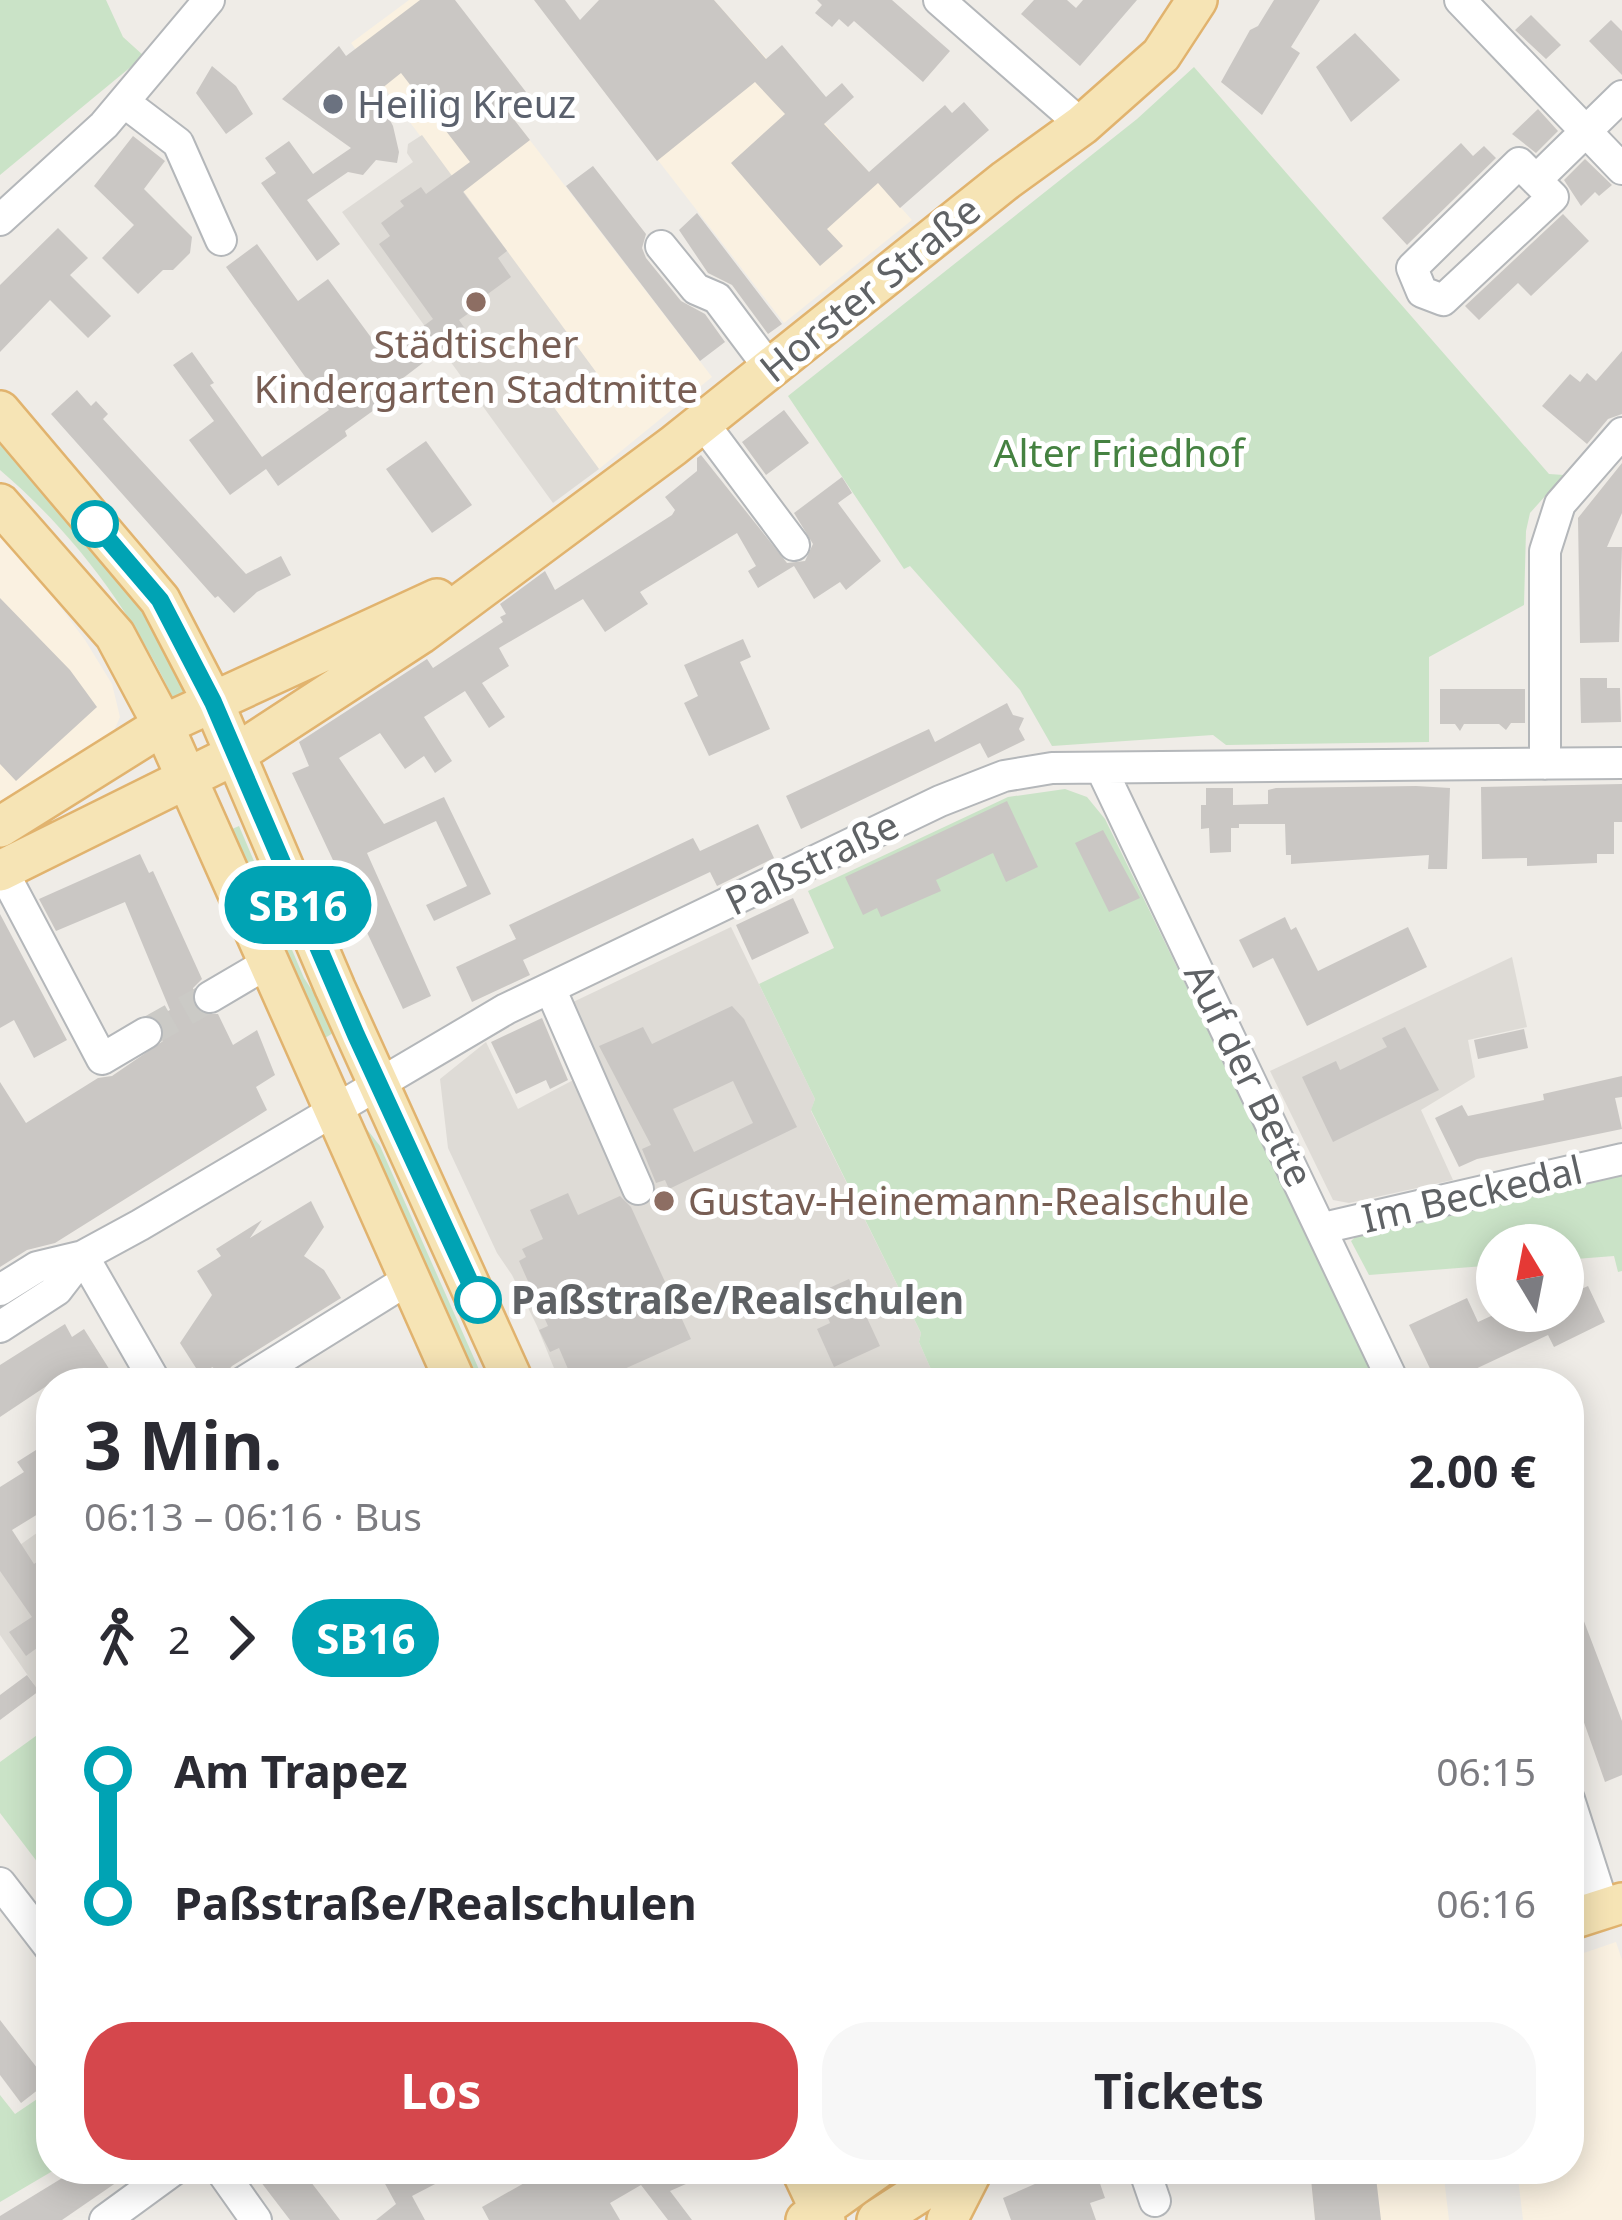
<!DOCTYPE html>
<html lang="de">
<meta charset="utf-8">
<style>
:root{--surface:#fff;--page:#f7f7f7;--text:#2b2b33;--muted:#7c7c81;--accent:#d5474c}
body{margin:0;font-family:"Noto Sans",sans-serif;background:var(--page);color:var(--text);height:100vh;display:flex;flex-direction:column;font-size:45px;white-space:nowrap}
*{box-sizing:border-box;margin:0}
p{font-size:39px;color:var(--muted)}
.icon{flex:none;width:66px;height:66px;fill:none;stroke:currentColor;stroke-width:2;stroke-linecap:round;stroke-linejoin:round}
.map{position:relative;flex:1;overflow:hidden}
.side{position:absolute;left:36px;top:1368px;width:1548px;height:816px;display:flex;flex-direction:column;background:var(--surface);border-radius:48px;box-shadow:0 6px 30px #0003}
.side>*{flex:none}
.badge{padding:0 24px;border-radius:39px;font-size:42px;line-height:78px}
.needle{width:78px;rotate:350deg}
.fabs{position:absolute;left:1476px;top:1224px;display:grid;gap:24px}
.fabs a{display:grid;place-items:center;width:108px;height:108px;border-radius:50%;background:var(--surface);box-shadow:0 6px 30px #0003;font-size:60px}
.map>.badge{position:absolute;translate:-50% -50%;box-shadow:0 0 0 6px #fff}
.legs{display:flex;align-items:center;gap:18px;height:132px;padding:0 48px;font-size:39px}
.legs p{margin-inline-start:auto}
.head{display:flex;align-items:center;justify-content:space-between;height:204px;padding:0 48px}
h1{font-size:66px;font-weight:700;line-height:90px}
.button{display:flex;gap:24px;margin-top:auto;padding:24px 48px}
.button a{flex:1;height:138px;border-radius:48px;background:var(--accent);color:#fff;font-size:48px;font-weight:700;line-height:138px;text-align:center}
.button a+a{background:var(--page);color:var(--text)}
ul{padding:0 48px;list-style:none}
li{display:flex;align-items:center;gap:42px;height:132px;font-size:45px}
li i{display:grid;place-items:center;width:18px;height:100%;margin:0 15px;background:currentColor}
li i::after{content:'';width:30px;height:30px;margin:-15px;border:9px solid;border-radius:50%;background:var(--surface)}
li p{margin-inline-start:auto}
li:first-child i{background:linear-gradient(#0000 50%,currentColor 0)}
li:last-child i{background:linear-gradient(currentColor 50%,#0000 0)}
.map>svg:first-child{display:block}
.commercial{fill:#faf1e1}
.education{fill:#dedbd6}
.green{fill:#cae3c7}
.building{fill:#cac7c4;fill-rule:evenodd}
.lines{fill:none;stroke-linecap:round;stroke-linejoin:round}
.minor-tunnel{stroke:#cbcac6;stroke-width:30;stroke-dasharray:30 15;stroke-linecap:butt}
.minor-casing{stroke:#b4b7ba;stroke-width:34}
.major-casing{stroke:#e1b36e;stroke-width:44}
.minor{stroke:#fff;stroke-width:30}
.major{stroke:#f6e4b5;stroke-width:39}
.line-1-casing{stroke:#fff;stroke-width:27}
.line-1{stroke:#00a3b4;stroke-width:18}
.worship-dot{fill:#6b7280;stroke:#fff;stroke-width:4.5}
.education-dot{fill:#8d6e63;stroke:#fff;stroke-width:4.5}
.stop-1-dot{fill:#fff;stroke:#00a3b4;stroke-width:6}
.labels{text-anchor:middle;stroke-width:10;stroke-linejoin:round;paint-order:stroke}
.worship-label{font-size:39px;fill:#5b616d;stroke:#fff;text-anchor:start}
.street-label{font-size:39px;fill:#5f6265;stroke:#fff}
.education-label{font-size:39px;fill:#785e54;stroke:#fff}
.park-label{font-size:39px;fill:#458241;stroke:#fff}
.stop-label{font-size:39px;font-weight:bold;fill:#5f6265;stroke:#fff;text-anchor:start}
</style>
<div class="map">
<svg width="1622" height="2220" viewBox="0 0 1622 2220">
<rect width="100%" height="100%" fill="#efece7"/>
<path class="commercial" d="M 409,0 L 422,0 L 712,377 L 599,469 L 552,405 L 595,371 L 351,43 Z
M 714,0 L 912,220 L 784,323 L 589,71 Z
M 0,527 L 85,640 L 112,684 L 120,717 L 110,740 L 0,818 Z
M 1616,1942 L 1622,1960 L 1622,2220 L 1523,2220 L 1517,2169 L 1569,2169 L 1569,1958 Z
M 1310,2169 L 1443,2169 L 1449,2220 L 1315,2220 Z"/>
<path class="education" d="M 422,135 L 596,372 L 553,406 L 599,469 L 553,503 L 342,212 L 413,162 L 407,153 L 408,144 Z
M 731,927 L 815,1099 L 811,1111 L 921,1333 L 919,1342 L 937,1383 L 560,1383 L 537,1326 L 512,1275 L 497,1253 L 448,1148 L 440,1079 L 486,1042 L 518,1109 L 581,1076 L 552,1012 Z
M 1512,957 L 1527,1027 L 1468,1040 L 1475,1077 L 1421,1110 L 1453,1180 L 1349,1203 L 1333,1200 L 1270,1071 Z
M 51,1523 L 51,1709 L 0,1635 L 0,1559 Z"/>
<path class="green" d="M 0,0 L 106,0 L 123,37 L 144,56 L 0,175 Z
M 1194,67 L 1549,474 L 1564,475 L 1530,513 L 1526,531 L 1524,605 L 1429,657 L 1429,742 L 1226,745 L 1213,735 L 1052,746 L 1020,690 L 910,566 L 904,569 L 788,396 L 1137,119 Z
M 0,444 L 141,603 L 187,688 L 184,701 L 174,700 C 132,612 75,534 0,470 Z
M 1065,789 L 1087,797 L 1105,819 L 1379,1383 L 937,1383 L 919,1342 L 921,1333 L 811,1110 L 815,1099 L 759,984 L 834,948 L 808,891 L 1008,797 Z
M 239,826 L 304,978 L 338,1030 L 325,1038 L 260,893 L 223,833 Z
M 366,1128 L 380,1146 L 485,1383 L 467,1383 L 358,1133 Z
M 1622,1172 L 1622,1271 L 1618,1272 L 1614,1256 L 1563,1260 L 1563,1245 L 1497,1245 L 1497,1265 L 1369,1275 L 1351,1241 L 1364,1229 Z
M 51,1725 L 51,1880 L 0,1813 L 0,1762 Z
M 46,2093 L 51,2099 L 51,2169 L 56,2169 L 0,2202 L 0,2095 L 15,2114 Z"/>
<path class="building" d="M 420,0 L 455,0 L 526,92 L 505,108 L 530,140 L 463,192 L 507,251 L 498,258 L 511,277 L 470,307 L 472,311 L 459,320 L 466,330 L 394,385 L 399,392 L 345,431 L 347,436 L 278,486 L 266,469 L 230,495 L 189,440 L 214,421 L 173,365 L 192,352 L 214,383 L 210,385 L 262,457 L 329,410 L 226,267 L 257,244 L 298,301 L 328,279 L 384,355 L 433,319 L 379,244 L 390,236 L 381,223 L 404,206 L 400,201 L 421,187 L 426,194 L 470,162 L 401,73 L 376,93 L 393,126 L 399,152 L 397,163 L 376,160 L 363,175 L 348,172 L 307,200 L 340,244 L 317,261 L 261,183 L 276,173 L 265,158 L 289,141 L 313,174 L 351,148 L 282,99 L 339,46 L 346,56 Z
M 534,0 L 565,0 L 580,20 L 599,0 L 714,0 L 766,59 L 782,45 L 826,97 L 842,83 L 854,97 L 824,124 L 869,172 L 945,105 L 952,113 L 964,102 L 989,130 L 900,208 L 878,183 L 827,229 L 843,246 L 820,266 L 731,163 L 785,114 L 755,82 L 657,161 Z
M 817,0 L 892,0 L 950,51 L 923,82 L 854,21 L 848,27 L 839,19 L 832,27 L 815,13 L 822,5 Z
M 1034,0 L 1067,0 L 1076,8 L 1083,0 L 1137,0 L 1080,66 L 1021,14 Z
M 1274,0 L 1320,0 L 1291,47 L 1300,53 L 1262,115 L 1221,82 L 1250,30 L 1258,26 Z
M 1531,15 L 1561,45 L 1546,59 L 1515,30 Z
M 1611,20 L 1622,31 L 1622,75 L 1589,41 Z
M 1355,33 L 1400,80 L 1351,122 L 1316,67 Z
M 212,66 L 236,86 L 253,114 L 226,134 L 196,93 Z
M 1538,109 L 1558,131 L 1536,153 L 1512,134 Z
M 133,136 L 165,161 L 144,189 L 192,237 L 190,253 L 173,270 L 163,270 L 138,294 L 102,258 L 134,225 L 94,186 Z
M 1461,143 L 1473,156 L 1484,146 L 1496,158 L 1407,245 L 1382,218 Z
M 1585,159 L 1612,185 L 1599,196 L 1595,192 L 1581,206 L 1564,180 Z
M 593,166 L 646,234 L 642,248 L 646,258 L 681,301 L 705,314 L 725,342 L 700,361 L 566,186 Z
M 697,213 L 782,324 L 768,334 L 732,285 L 708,273 L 679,230 Z
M 1563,214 L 1589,241 L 1531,296 L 1518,283 L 1479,320 L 1465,306 Z
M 58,228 L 88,258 L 70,275 L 111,316 L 88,338 L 50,300 L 0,352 L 0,285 Z
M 1622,351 L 1622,414 L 1608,419 L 1587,444 L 1542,406 L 1570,374 L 1580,382 L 1587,373 L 1596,381 Z
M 77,390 L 91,406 L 96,401 L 108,414 L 103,419 L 246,574 L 281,556 L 291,575 L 257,592 L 234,613 L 218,596 L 215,598 L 51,414 Z
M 784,410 L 809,443 L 766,475 L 742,442 Z
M 426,441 L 472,505 L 432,533 L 386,469 Z
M 701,455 L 787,563 L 805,561 L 813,544 L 794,513 L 842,477 L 852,493 L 838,503 L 881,561 L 846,590 L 840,582 L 814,599 L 794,566 L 758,588 L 748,571 L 756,566 L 737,533 L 640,592 L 648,604 L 605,632 L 583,599 L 499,648 L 509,666 L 482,683 L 505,717 L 489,728 L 465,691 L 424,717 L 452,761 L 435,773 L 424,756 L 405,769 L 380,733 L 339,758 L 384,824 L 444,797 L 491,894 L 434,921 L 426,905 L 467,886 L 436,821 L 367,853 L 431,996 L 403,1009 L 292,773 L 309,766 L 299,742 L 427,659 L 433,668 L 503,622 L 500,617 L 506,614 L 500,604 L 545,571 L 555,590 L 672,515 L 675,510 L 665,497 L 697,471 L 697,458 Z
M 1622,463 L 1622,513 L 1607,547 L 1622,547 L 1619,642 L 1580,643 L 1578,518 Z
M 0,598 L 70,670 L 97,707 L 16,781 L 0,764 Z
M 743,639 L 751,657 L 740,662 L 770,729 L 709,756 L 684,703 L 698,696 L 684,665 Z
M 1580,678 L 1607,678 L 1607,688 L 1620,688 L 1621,722 L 1581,723 Z
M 1440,689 L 1525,689 L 1525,723 L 1511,723 L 1506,730 L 1499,724 L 1464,724 L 1460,731 L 1455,724 L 1440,724 Z
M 1007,703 L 1013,715 L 1024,718 L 1019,729 L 1025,740 L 988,758 L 980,743 L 801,829 L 786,796 L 929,729 L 935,742 Z
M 1622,784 L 1622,822 L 1614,822 L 1614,854 L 1597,854 L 1597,863 L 1527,866 L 1527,858 L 1482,859 L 1481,787 Z
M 1416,786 L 1450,788 L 1447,869 L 1428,869 L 1429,855 L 1291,864 L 1291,855 L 1286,855 L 1285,824 L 1239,824 L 1239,828 L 1231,828 L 1231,852 L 1210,853 L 1209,828 L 1201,829 L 1201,805 L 1206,805 L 1206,788 L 1233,788 L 1233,805 L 1268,804 L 1268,790 L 1276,788 Z
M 1007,801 L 1038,867 L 1006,882 L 993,853 L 936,880 L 941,891 L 881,917 L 877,908 L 863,915 L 845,877 Z
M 758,824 L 774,858 L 717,886 L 710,872 L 523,960 L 530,975 L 472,1002 L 456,967 L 516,939 L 509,925 L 693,838 L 700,851 Z
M 1103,830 L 1140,898 L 1109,912 L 1075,843 Z
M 140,854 L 149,873 L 153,871 L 202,979 L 193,988 L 194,1008 L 201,1014 L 218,1014 L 233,1045 L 257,1030 L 275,1075 L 256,1087 L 267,1110 L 55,1243 L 27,1250 L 0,1267 L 0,1082 L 26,1123 L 98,1078 L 112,1076 L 163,1041 L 163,1024 L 156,1017 L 170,1010 L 125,902 L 56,931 L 39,899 Z
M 793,898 L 809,933 L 752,960 L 736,925 Z
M 0,914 L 67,1040 L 34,1058 L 14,1020 L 0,1028 Z
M 1285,917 L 1291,930 L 1296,927 L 1318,971 L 1408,927 L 1427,967 L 1307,1026 L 1273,958 L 1253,968 L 1239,940 Z
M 732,1006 L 744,1019 L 797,1127 L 669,1189 L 665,1180 L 656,1183 L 642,1149 L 651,1145 L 599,1046 L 643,1027 L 652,1044 ZM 733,1081 L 753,1123 L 694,1152 L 673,1109 Z
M 542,1018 L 568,1080 L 550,1089 L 546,1080 L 516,1094 L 491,1042 Z
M 1405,1027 L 1439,1090 L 1333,1142 L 1302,1077 L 1336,1061 L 1340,1070 L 1387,1047 L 1382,1038 Z
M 1524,1029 L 1528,1048 L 1478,1059 L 1474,1040 Z
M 1622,1076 L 1622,1097 L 1615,1098 L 1622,1129 L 1477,1159 L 1459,1167 L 1435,1118 L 1462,1105 L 1468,1116 L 1473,1115 L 1544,1100 L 1543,1094 Z
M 568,1193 L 578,1215 L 620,1196 L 631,1207 L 691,1339 L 622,1370 L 628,1383 L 574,1383 L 559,1348 L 550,1352 L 539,1330 L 548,1326 L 519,1261 L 526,1257 L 522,1249 L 543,1239 L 530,1210 Z
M 311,1201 L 324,1227 L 304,1256 L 324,1270 L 341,1298 L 232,1366 L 224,1375 L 212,1367 L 203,1379 L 180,1343 L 212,1295 L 197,1271 L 221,1256 L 216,1249 L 262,1220 L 250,1238 Z
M 849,1279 L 880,1346 L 834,1367 L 817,1329 L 830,1323 L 826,1313 L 835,1309 L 827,1289 Z
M 1588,1286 L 1605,1322 L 1554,1347 L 1548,1335 L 1469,1372 L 1474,1383 L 1437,1383 L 1409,1325 L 1467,1298 L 1478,1322 L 1502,1311 L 1563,1311 L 1563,1297 Z
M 65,1324 L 72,1337 L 84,1329 L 118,1383 L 51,1383 L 0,1417 L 0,1365 Z
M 36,1450 L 45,1465 L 51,1461 L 51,1506 L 12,1530 L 34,1564 L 51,1552 L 51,1645 L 48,1640 L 26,1656 L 9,1632 L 32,1617 L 0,1571 L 0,1487 L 24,1472 L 17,1462 Z
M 1569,1582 L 1622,1721 L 1622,1775 L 1605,1782 L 1569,1680 Z
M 27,1675 L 39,1691 L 0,1720 L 0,1695 Z
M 0,2020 L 48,2082 L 21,2103 L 0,2075 Z
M 77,2169 L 136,2169 L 62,2220 L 0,2220 L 0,2216 Z
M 251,2169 L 301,2169 L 340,2220 L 290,2220 Z
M 377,2169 L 464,2169 L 412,2196 L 425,2220 L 376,2220 L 396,2204 Z
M 549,2169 L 592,2169 L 598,2180 L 615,2169 L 720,2169 L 670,2191 L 692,2220 L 668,2220 L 641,2185 L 610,2203 L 620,2220 L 489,2220 L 482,2207 Z
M 1069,2169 L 1095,2169 L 1105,2198 L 1090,2203 L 1096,2220 L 1011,2220 L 1003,2198 Z
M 1310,2169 L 1375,2169 L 1381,2220 L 1315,2220 Z"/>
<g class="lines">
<path class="minor-tunnel" d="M 146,1033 L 210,997"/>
<defs>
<path id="minor" d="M 939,0 L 1082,125
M 1460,0 L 1622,169
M 124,102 L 178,143 L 221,240
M 1519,163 L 1553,197 L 1443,300 L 1422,292 L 1412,268 Z
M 1536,180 L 1622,96
M 0,220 L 104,125 L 209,0
M 661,246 L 696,289 L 717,298 L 771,370
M 703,423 L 794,545
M 1545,764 L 1545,551 L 1560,504 L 1622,433
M 1101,768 L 1394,1383
M 2,870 L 102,1059 L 146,1033
M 550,988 L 638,1189
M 210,997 L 266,964
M 1323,1228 L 1622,1159
M 83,1256 L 156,1383
M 0,1290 L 37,1267 L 83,1256 L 140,1225 L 506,1009 L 940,801 L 1004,776 L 1052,768 L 1622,763
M 0,1327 L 57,1290 L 83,1256
M 242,1383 L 409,1279
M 1569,1799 L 1604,1908
M 0,1883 L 51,1949
M 220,2169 L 256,2220
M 1144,2169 L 1155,2201
M 105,2220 L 175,2169"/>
<path id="major" d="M 0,411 L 160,600 L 213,702 L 335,988 L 514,1383
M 0,504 L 115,635 L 163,725 L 456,1383
M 0,827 L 163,725 L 437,599
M 0,871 L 236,754 L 420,634 L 673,446 L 1006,180 L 1082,125 L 1161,55 L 1197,0
M 1569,1920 L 1622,1903
M 801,2169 L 825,2220
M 806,2220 L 877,2169
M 877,2220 L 956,2169
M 947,2220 L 973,2169"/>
</defs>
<use href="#minor" class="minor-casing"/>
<use href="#major" class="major-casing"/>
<use href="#minor" class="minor"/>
<use href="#major" class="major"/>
</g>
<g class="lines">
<defs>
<path id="line-1" d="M 95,524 L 160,600 L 213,702 L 356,1035 L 478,1300"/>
</defs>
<use href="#line-1" class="line-1-casing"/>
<use href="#line-1" class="line-1"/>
</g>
<circle class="worship-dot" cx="333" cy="104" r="12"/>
<g class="education-dot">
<circle cx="476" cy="302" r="12"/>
<circle cx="664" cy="1201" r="12"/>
</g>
<g class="stop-1-dot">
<circle cx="95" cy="524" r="21"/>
<circle cx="478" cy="1300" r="21"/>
</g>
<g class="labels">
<g class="worship-label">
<text x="357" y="118">Heilig Kreuz</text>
</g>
<g class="street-label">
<text transform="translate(870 289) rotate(-39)" y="14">Horster Straße</text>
<text transform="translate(812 863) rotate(-26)" y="14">Paßstraße</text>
<text transform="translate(1249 1075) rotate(64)" y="14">Auf der Bette</text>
<text transform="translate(1472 1194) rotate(-13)" y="14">Im Beckedal</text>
</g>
<g class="education-label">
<text x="476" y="358">Städtischer<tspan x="476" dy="45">Kindergarten Stadtmitte</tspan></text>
<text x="688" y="1215" text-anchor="start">Gustav-Heinemann-Realschule</text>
</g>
<g class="park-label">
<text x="1119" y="467">Alter Friedhof</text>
</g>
<g class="stop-label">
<text x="511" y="1314">Paßstraße/Realschulen</text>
</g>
</g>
</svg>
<div class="fabs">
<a><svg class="needle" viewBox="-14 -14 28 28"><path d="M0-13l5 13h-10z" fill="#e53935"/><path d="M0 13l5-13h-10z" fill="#7c7c81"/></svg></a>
</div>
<b class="badge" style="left:298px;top:905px;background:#00a3b4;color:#fff">SB16</b>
<section class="side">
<div class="head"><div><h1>3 Min.</h1><p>06:13 – 06:16 · Bus</p></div><b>2.00 €</b></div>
<div class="legs"><svg class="icon" aria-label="walk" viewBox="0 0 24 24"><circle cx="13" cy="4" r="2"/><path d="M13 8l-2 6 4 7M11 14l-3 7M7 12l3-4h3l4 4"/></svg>2<svg class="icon" aria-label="forward" viewBox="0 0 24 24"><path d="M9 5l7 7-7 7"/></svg><b class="badge" style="background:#00a3b4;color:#fff">SB16</b></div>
<ul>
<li><i style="color:#00a3b4"></i><b>Am Trapez</b><p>06:15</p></li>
<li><i style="color:#00a3b4"></i><b>Paßstraße/Realschulen</b><p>06:16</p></li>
</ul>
<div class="button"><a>Los</a><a>Tickets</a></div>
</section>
</div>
